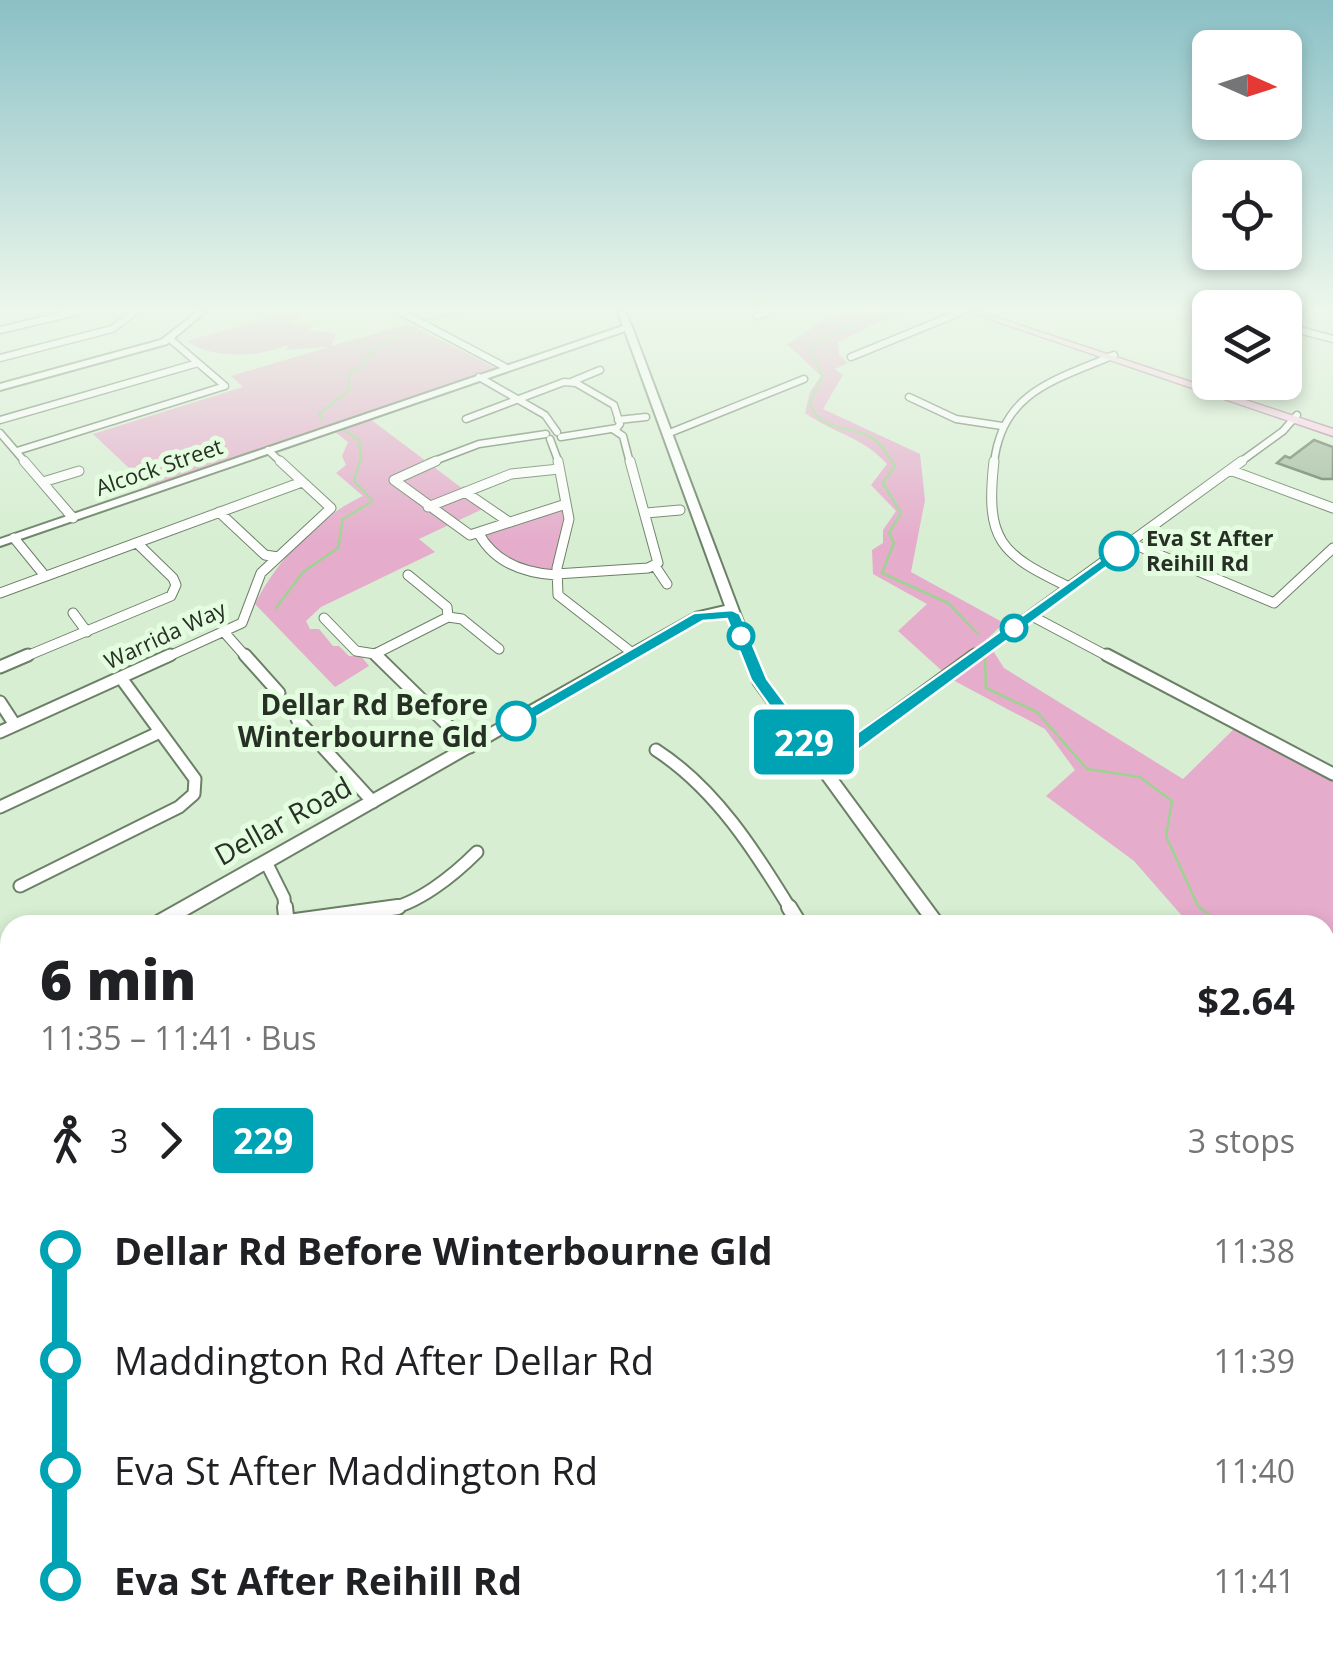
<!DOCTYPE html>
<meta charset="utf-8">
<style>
:root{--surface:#fff;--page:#f2f2f2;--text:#202124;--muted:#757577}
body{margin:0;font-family:"Open Sans",sans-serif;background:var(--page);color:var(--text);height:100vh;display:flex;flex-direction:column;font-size:38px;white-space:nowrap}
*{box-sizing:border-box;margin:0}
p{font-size:32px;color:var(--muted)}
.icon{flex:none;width:55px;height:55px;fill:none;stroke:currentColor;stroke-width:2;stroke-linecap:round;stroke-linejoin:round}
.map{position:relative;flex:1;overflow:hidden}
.side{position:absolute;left:0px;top:915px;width:1335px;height:742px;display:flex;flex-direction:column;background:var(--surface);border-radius:30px 30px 0 0;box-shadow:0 5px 15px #0003}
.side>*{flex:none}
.badge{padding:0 20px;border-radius:8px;font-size:35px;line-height:65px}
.needle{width:65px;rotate:93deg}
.buttons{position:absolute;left:1192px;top:30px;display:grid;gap:20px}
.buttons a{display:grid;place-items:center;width:110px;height:110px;border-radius:15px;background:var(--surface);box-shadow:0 5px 15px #0003;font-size:50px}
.map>.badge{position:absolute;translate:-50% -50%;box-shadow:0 0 0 5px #fff}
.legs{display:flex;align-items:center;gap:15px;height:110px;padding:0 40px;font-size:32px}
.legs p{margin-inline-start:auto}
.head{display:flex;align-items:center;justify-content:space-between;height:170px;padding:0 40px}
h1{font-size:55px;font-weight:800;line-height:75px}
ul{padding:0 40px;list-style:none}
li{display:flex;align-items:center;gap:35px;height:110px;font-size:38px}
li i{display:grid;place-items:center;width:15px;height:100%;margin:0 12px;background:currentColor}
li i::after{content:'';width:25px;height:25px;margin:-12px;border:8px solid;border-radius:50%;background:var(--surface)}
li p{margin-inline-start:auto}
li:first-child i{background:linear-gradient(#0000 50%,currentColor 0)}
li:last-child i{background:linear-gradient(currentColor 50%,#0000 0)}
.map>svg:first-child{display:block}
.green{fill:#e5accb}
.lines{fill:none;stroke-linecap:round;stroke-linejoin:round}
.stream{stroke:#9dd392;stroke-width:2.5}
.building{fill:#a6bda1;stroke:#657a61;stroke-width:2.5}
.minor-far4-casing{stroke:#6b8066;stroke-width:9}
.minor-far3-casing{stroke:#6b8066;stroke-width:11}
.minor-far2-casing{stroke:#6b8066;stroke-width:15}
.minor-far1-casing{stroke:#6b8066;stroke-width:18}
.minor-casing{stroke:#6b8066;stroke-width:21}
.secondary-casing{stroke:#6b8066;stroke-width:4}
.primary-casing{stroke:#b1879c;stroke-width:3}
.minor-far4{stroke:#fff;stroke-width:6}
.minor-far3{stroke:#fff;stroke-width:9}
.minor-far2{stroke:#fff;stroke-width:11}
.minor-far1{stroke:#fff;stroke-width:14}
.minor{stroke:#fff;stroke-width:18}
.secondary{fill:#fff;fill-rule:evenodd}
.primary{fill:#fdd3ea;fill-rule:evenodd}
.line-1{fill:#00a3b4;stroke:#fff;stroke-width:2.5}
.stop-1-dot{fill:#fff;stroke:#00a3b4;stroke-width:5}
.labels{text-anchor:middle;stroke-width:10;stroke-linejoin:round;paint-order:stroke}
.far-street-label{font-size:22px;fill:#273025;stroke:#e4fcdf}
.far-stop-label{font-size:22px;font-weight:bold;fill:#273025;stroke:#e4fcdf;text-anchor:start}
.stop-label{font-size:28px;font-weight:bold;fill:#273025;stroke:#e4fcdf;text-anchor:end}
.street-label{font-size:28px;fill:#273025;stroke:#e4fcdf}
</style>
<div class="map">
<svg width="1333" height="1657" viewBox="0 0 1333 1657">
<rect width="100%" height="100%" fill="#d7eed2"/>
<path class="green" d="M 288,312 L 305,312 L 290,324 L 314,323 L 308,329 L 336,334 L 331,346 L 409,324 L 496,368 L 150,488 L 93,434 L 243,387 L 231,376 L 329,347 L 285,350 L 290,344 C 263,357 211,360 187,341 Z
M 845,312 L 900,312 L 838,342 L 839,355 L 848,363 L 835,369 L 843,375 L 823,409 L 920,454 L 925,500 L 911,572 L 1004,623 L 986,640 L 1004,668 L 1183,779 L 1235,728 L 1333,780 L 1333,1090 L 1325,1081 L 1325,925 L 1190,925 L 1134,861 L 1046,796 L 1075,770 L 1045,729 L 951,679 L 898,631 L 927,604 L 873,574 L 872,550 L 883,543 L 883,530 L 896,511 L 871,485 L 887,464 C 863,437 835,434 805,413 L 810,392 L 821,376 L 787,344 L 824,320 Z
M 370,419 L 487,507 L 419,539 L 435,552 L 321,607 L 306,621 L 310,629 L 319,629 L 333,646 L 339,646 L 349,656 L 361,656 L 369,666 L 335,687 L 255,604 C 277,560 319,516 363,496 L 336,473 L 346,465 L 342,456 L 348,442 L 334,431 Z
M 566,504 L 568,516 L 556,575 L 518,569 L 479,534 Z"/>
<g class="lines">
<path class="stream" d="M 875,312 L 809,348 L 822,376 L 810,404 C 822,434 852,424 874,439 C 883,445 889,457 895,466 L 883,483 L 901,513 L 889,533 L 894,543 L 882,573 L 948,603 L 978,634
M 425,320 L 459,312
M 322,420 L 319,414 L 349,390 L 349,373 L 361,368 L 373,348 L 418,326
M 276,608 L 303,572 L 338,548 L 343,519 L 373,501 L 354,481 L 361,457 L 359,440 L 343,429
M 985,658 L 986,688 L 1037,712 L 1087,769 L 1140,777 L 1172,801 L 1166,836 L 1198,906 L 1221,925
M 1325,1008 L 1333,1013"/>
</g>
<path class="building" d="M 1314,440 L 1333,447 L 1333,479 L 1322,479 L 1277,463 L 1285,456 L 1290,458 Z"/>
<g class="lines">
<defs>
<path id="minor-far4" d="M 401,312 L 505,367
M 757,316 L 768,312
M 0,330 L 76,312
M 1299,330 L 1333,339
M 851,357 L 961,312
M 0,358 L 112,329 L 135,312
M 479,377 L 545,415 L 557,432
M 571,382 L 600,370
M 909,397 L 956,419 L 1002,426
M 466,419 L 564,382 L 576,383 L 614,405 L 620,424 L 617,428 L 561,437
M 0,420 L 198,363
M 618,420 L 646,417
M 614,430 L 623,436 L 630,463
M 0,433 L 26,463
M 667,434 L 804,379
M 550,439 L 559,463
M 268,450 L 282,463
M 17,451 L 225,386 L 170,339
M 429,463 L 479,444 L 546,434
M 994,463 C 1002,391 1056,380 1114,355
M 1239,463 L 1283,431 L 1297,415"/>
<path id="minor-far3" d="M 24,461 L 73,518
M 436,461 L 394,480 L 470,535 L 566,504
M 558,461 L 569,519 L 557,568 L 558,595 L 635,655
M 994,461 C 985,541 1000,554 1069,587
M 1230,470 L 1333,508
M 43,482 L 79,471
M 465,492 L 509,522
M 428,507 L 511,474 L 559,469
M 219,512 L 265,555 L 278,557
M 646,513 L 680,510
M 479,534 C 495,563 524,573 556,575
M 14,538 L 45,576
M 1131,543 L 1274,603 L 1333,548
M 655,566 L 667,584
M 556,574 L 648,568 L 658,563 L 630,461
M 0,593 L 302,482
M 73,613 L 87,632
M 1030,615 L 1111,658
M 448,617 L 462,619 L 499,649
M 324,618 L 356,651 L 375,654
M 224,632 L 247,658
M 22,658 L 171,596 L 176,585 L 173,578 L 137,543
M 165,658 L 242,623 L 261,573 L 331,508 L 280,461
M 379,658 L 375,654 L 448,617 L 447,607 L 408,575
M 971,658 L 1242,461"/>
<path id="minor-far2" d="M 245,655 L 279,693
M 376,655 L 470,747
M 1107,655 L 1333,774
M 0,667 L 28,655
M 0,702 L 15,725
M 297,719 L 373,802
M 0,732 L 170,655
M 656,750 C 715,788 755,851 791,910
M 819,762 L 846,749 L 975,655
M 0,807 L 160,732
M 266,862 L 284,898 L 285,910
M 20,886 L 179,807 L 194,794 L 195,779 L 121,678
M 384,910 C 417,905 453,876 477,852"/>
<path id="minor-far1" d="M 285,907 L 287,925
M 789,907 L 800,925
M 288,922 L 398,907"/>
<path id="minor" d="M 1325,1557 L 1333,1569
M 491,1648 L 496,1657
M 765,1648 L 772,1657
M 1045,1648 L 1049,1657
M 262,1657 L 272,1648
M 544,1657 L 553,1648"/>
<path id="secondary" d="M 197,312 L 205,312 L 167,344 L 0,390 L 0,384 L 161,340 Z
M 618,312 L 625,312 L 632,327 L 765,680 L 946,925 L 929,925 L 754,684 L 728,612 L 703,619 L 169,925 L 147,925 L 149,920 L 695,613 L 725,606 L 625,331 L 0,546 L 0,539 L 623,326 Z
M 10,999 L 10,1016 L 0,1021 L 0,1004 Z
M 1325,1475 L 1333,1478 L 1333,1511 L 1325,1508 Z"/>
<path id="primary" d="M 969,312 L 980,312 L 1333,429 L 1333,436 Z"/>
</defs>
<use href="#minor-far4" class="minor-far4-casing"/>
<use href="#minor-far3" class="minor-far3-casing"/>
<use href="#minor-far2" class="minor-far2-casing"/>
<use href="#minor-far1" class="minor-far1-casing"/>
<use href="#minor" class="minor-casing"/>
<use href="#secondary" class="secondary-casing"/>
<use href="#primary" class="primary-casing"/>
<use href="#minor-far4" class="minor-far4"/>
<use href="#minor-far3" class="minor-far3"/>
<use href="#minor-far2" class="minor-far2"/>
<use href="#minor-far1" class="minor-far1"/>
<use href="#minor" class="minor"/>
<use href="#secondary" class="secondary"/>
<use href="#primary" class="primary"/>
</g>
<linearGradient id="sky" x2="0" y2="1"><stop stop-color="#8ac0c6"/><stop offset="0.57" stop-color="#edf7eb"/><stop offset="1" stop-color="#edf7eb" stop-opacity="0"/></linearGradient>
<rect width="1333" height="543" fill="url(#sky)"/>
<path class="line-1" d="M 1119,547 L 1124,548 L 1124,554 L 853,754 L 825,766 L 812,766 L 751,680 L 727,619 L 703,621 L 522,725 L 516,727 L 507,721 L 694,613 L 732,610 L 740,614 L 767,679 L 822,753 L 840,745 Z"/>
<g class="stop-1-dot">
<circle cx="1119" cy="551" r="18"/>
<circle cx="1014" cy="628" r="12"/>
<circle cx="741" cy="636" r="12"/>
<circle cx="516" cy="721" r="18"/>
</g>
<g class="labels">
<g class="far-street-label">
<text transform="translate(159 467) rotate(-19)" y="8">Alcock Street</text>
<text transform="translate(165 635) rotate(-25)" y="8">Warrida Way</text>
</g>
<g class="far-stop-label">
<text x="1146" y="546">Eva St After<tspan x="1146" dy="25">Reihill Rd</tspan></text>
</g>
<g class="stop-label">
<text x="488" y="715">Dellar Rd Before<tspan x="488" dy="32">Winterbourne Gld</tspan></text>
</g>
<g class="street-label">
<text transform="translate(283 821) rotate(-29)" y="10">Dellar Road</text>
</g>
</g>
</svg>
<div class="buttons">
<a><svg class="needle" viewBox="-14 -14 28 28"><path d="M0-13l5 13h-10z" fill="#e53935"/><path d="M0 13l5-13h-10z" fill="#757577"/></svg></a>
<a><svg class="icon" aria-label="locate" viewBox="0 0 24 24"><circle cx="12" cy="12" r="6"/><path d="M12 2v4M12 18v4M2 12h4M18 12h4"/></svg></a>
<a><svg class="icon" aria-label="layers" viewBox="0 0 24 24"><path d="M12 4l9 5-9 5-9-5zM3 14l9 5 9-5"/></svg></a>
</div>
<b class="badge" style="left:804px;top:742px;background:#00a3b4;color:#fff">229</b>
<section class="side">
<div class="head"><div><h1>6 min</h1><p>11:35 – 11:41 · Bus</p></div><b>$2.64</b></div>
<div class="legs"><svg class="icon" aria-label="walk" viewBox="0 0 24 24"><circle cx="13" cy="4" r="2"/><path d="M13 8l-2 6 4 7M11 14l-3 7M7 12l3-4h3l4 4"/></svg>3<svg class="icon" aria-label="forward" viewBox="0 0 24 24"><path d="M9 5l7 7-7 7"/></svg><b class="badge" style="background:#00a3b4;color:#fff">229</b><p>3 stops</p></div>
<ul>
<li><i style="color:#00a3b4"></i><b>Dellar Rd Before Winterbourne Gld</b><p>11:38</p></li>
<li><i style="color:#00a3b4"></i><span>Maddington Rd After Dellar Rd</span><p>11:39</p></li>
<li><i style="color:#00a3b4"></i><span>Eva St After Maddington Rd</span><p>11:40</p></li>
<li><i style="color:#00a3b4"></i><b>Eva St After Reihill Rd</b><p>11:41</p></li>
</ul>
</section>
</div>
